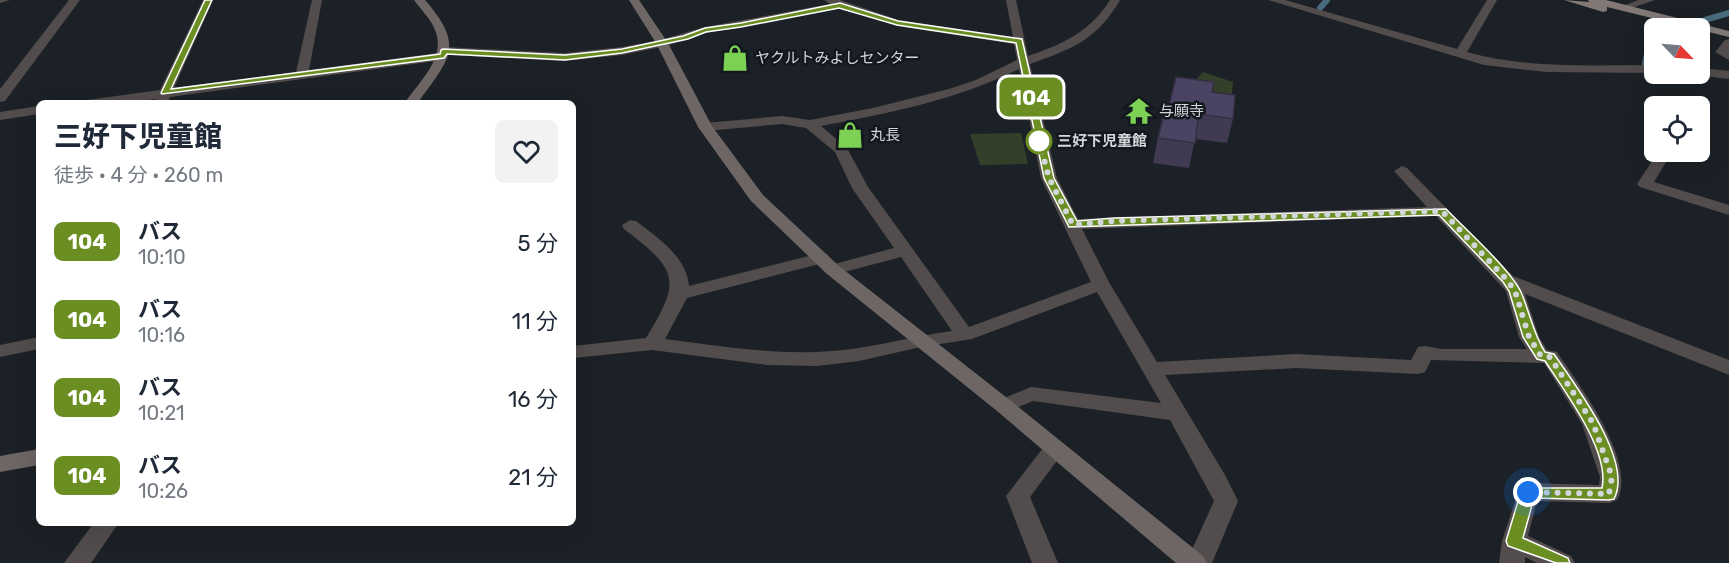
<!DOCTYPE html>
<html lang="ja">
<meta charset="utf-8">
<style>
:root{--surface:#fff;--page:#f2f2f3;--text:#1f2937;--muted:#747a83}
body{margin:0;font-family:Rubik,"Noto Sans JP",sans-serif;background:var(--page);color:var(--text);height:100vh;display:flex;flex-direction:column;font-size:22px;white-space:nowrap}
*{box-sizing:border-box;margin:0}
p{font-size:20px;color:var(--muted)}
.icon{flex:none;width:33px;height:33px;fill:none;stroke:currentColor;stroke-width:2;stroke-linecap:round;stroke-linejoin:round}
.map{position:relative;flex:1;overflow:hidden}
.panel{position:absolute;left:36px;top:100px;width:540px;height:426px;display:flex;flex-direction:column;background:var(--surface);border-radius:9px;box-shadow:0 6px 24px #0002}
.panel>*{flex:none}
.badge{padding:0 12px;border-radius:9px;font-size:21px;line-height:39px}
.needle{width:39px;rotate:115deg}
.buttons{position:absolute;left:1644px;top:18px;display:grid;gap:12px}
.buttons a{display:grid;place-items:center;width:66px;height:66px;border-radius:9px;background:var(--surface);box-shadow:0 6px 24px #0002;font-size:30px}
.you{position:absolute;width:30px;height:30px;margin:-15px;border:4px solid #fff;border-radius:50%;background:#1a73e8;box-shadow:0 0 0 9px #1a73e833}
.map>.badge{position:absolute;translate:-50% -50%;box-shadow:0 0 0 3px #fff}
.round{display:grid;place-items:center;flex:none;width:63px;height:63px;border-radius:9px;background:var(--page)}
.overview{display:flex;align-items:center;justify-content:space-between;height:102px;padding:0 18px}
h1{font-size:28px;font-weight:800;line-height:45px}
ul{padding:0;list-style:none}
li{display:flex;align-items:center;gap:18px;height:78px;padding:0 18px}
li div{flex:1}
li b{display:block;font-size:22px}
li em{font-style:normal}
li .badge{min-width:66px;font-weight:700;text-align:center}
.map>svg:first-child{display:block}
.green{fill:#343f29}
.lines{fill:none;stroke-linecap:round;stroke-linejoin:round}
.stream{stroke:#4a6a7e;stroke-width:6}
.street{fill:#524d4c;fill-rule:evenodd}
.secondary{fill:#6d6664;fill-rule:evenodd}
.primary{fill:#827977;fill-rule:evenodd}
.wall{fill:#403a53}
.building{fill:#4a4361;stroke:#342f44;stroke-width:1.5}
.line{fill:#6b8e23;stroke:#fff;stroke-width:1.5}
.walk{stroke:#d3d7db;stroke-width:6;stroke-dasharray:0 10.8}
.stop-dot{fill:#fff;stroke:#6b8e23;stroke-width:3}
.labels{text-anchor:middle;stroke-width:5;stroke-linejoin:round;paint-order:stroke}
.far-poi-label{font-size:15px;fill:#d3d7db;stroke:#12181d;text-anchor:start}
.far-stop-label{font-size:15px;font-weight:bold;fill:#d3d7db;stroke:#12181d;text-anchor:start}
</style>
<div class="map">
<svg width="1729" height="563" viewBox="0 0 1729 563">
<rect width="100%" height="100%" fill="#1b2126"/>
<path class="green" d="M 1203,72 L 1233,82 L 1231,107 L 1186,91 Z
M 1021,133 L 1028,164 L 980,165 L 970,134 Z"/>
<g class="lines">
<path class="stream" d="M 1320,8 L 1327,0
M 1705,20 L 1729,13
M 1645,64 L 1652,28"/>
<path class="street" d="M 0,0 L 10,0 L 0,3 Z
M 69,0 L 80,0 L 5,101 L 0,102 L 0,89 Z
M 203,0 L 213,0 L 174,88 L 296,72 L 312,0 L 322,0 L 309,70 L 438,53 L 439,48 L 443,47 L 565,53 L 622,47 L 660,40 L 705,27 L 830,4 L 824,0 L 840,0 L 899,20 L 1013,37 L 1006,0 L 1016,0 L 1028,56 C 1063,44 1090,32 1110,0 L 1120,0 C 1097,40 1072,49 1030,64 L 1057,178 L 1078,219 L 1427,207 L 1394,171 L 1402,166 L 1407,168 L 1513,276 L 1729,360 L 1729,375 L 1525,294 L 1539,337 L 1547,350 L 1557,352 C 1579,385 1638,462 1617,500 L 1609,503 L 1537,501 L 1528,536 L 1571,556 L 1575,563 L 1537,563 L 1525,557 L 1525,563 L 1499,563 L 1502,541 L 1520,486 L 1528,483 L 1599,485 L 1600,477 L 1582,424 L 1544,363 L 1431,360 L 1425,372 L 1418,374 L 1296,368 L 1165,375 L 1225,475 L 1238,501 L 1212,563 L 1186,563 L 1214,501 L 1170,420 L 1033,401 L 1004,413 L 997,411 L 993,406 L 997,401 L 1031,387 L 1161,403 L 1097,292 L 972,339 L 921,347 L 859,361 L 817,366 L 767,365 L 652,350 L 573,358 L 573,346 L 646,338 C 682,280 678,270 624,229 L 622,225 L 630,220 L 636,221 C 657,237 687,257 689,286 L 821,253 L 827,254 L 830,258 L 827,262 L 687,298 L 665,339 C 715,345 765,354 816,352 C 862,351 907,337 952,331 L 901,257 L 833,275 L 827,274 L 824,270 L 827,266 L 894,248 L 852,188 L 835,152 L 806,128 L 782,124 L 705,131 L 698,127 L 705,123 L 782,116 L 810,120 L 873,108 L 949,89 L 976,80 L 1017,60 L 1014,44 L 897,26 L 842,8 L 706,33 L 666,46 L 622,55 L 565,61 L 448,55 L 447,59 L 443,60 L 170,97 L 167,104 L 155,104 L 156,99 L 120,104 L 81,104 L 87,100 L 160,90 ZM 1019,69 L 1041,178 L 1091,282 L 969,327 L 868,187 L 847,148 L 821,126 C 890,113 956,100 1019,69 ZM 1436,216 L 1506,291 L 1519,337 L 1527,349 L 1441,349 L 1425,346 L 1418,347 L 1411,360 L 1296,354 L 1157,362 L 1110,284 L 1082,229 Z
M 1268,0 L 1285,0 L 1457,49 L 1487,0 L 1497,0 L 1467,52 C 1527,69 1592,65 1654,65 L 1654,73 L 1546,72 L 1484,65 Z
M 1638,0 L 1655,0 L 1623,11 L 1618,8 Z
M 1729,39 L 1729,60 L 1715,52 L 1725,40 Z
M 1700,68 L 1729,71 L 1729,79 L 1696,75 L 1700,74 Z
M 39,106 L 39,114 L 0,120 L 0,112 Z
M 1658,152 L 1672,152 L 1654,182 L 1729,205 L 1729,215 L 1640,187 L 1637,184 Z
M 39,337 L 39,349 L 0,357 L 0,345 Z
M 1054,442 L 1062,444 L 1065,450 L 1030,497 L 1058,563 L 1032,563 L 1006,496 L 1046,444 Z
M 93,524 L 118,524 L 91,563 L 64,563 Z"/>
<path class="secondary" d="M 414,0 L 425,0 C 466,47 449,59 417,104 L 404,104 C 418,83 447,58 435,30 C 431,19 421,10 414,0 Z
M 629,0 L 639,0 L 668,43 L 712,126 L 763,195 L 839,266 L 1011,401 L 1203,556 L 1207,563 L 1176,563 L 997,411 L 827,274 L 751,201 L 698,127 L 656,43 Z
M 39,449 L 39,465 L 0,472 L 0,456 Z"/>
<path class="primary" d="M 1564,0 L 1589,2 L 1588,0 L 1606,0 L 1729,31 L 1729,37 L 1607,7 L 1607,11 L 1603,12 Z"/>
</g>
<path class="wall" d="M 1212,92 L 1233,119 L 1227,143 L 1195,139 L 1189,168 L 1153,163 L 1158,138 L 1167,114 Z"/>
<path class="building" d="M 1176,77 L 1214,82 L 1212,92 L 1235,95 L 1233,119 L 1199,114 L 1195,143 L 1158,138 L 1164,114 L 1167,114 Z"/>
<path class="line" d="M 205,0 L 212,0 L 171,89 L 440,54 L 441,50 L 443,49 L 565,55 L 622,49 L 683,36 L 705,28 L 741,23 L 840,3 L 898,21 L 1022,39 L 1054,178 L 1077,221 L 1114,218 L 1446,209 C 1465,229 1510,269 1521,292 C 1530,313 1533,333 1545,352 L 1554,354 C 1575,385 1634,461 1614,499 L 1609,500 L 1534,498 L 1523,538 L 1568,558 L 1570,563 L 1556,563 L 1508,546 L 1506,541 L 1522,488 L 1602,488 C 1610,451 1565,392 1545,361 L 1537,359 L 1523,337 L 1509,291 L 1503,282 L 1439,215 L 1069,227 L 1044,178 L 1016,43 L 897,25 L 839,8 L 741,27 L 706,32 L 688,39 L 622,53 L 565,60 L 447,54 L 444,58 L 162,94 L 161,93 Z"/>
<g class="lines">
<path class="walk" d="M 1039,141 L 1049,178 L 1073,225 L 1114,221 L 1442,211 L 1507,280 L 1515,291 L 1529,337 L 1541,356 L 1550,357 L 1593,423 L 1612,477 L 1609,494 L 1528,492"/>
</g>
<defs>
<symbol id="shop-bare" viewBox="-9 -9 18 18"><path d="M-5-2.5h2.3a2.7 3.5 0 0 1 5.4 0H5L5.5 6h-11ZM-1.5-2.5h3a1.5 2.3 0 0 0-3 0Z" fill="#7cd155" stroke="#12181d" stroke-width="2.5" paint-order="stroke"/></symbol>
<symbol id="temple-bare" viewBox="-9 -9 18 18"><path d="M0-6L5-2H3V0L6.5 2.5H4V6H1.5V3h-3V6H-4V2.5H-6.5L-3 0V-2H-5Z" fill="#7cd155" stroke="#12181d" stroke-width="2.5" paint-order="stroke"/></symbol>
</defs>
<g fill-rule="evenodd">
<use href="#shop-bare" x="716" y="39" width="38" height="38"/>
<use href="#temple-bare" x="1120" y="92" width="38" height="38"/>
<use href="#shop-bare" x="831" y="116" width="38" height="38"/>
</g>
<circle class="stop-dot" cx="1039" cy="141" r="12"/>
<g class="labels">
<g class="far-poi-label">
<text x="755" y="63">ヤクルトみよしセンター</text>
<text x="1159" y="116">与願寺</text>
<text x="870" y="140">丸長</text>
</g>
<g class="far-stop-label">
<text x="1057" y="146">三好下児童館</text>
</g>
</g>
</svg>
<div class="buttons">
<a><svg class="needle" viewBox="-14 -14 28 28"><path d="M0-13l5 13h-10z" fill="#e53935"/><path d="M0 13l5-13h-10z" fill="#747a83"/></svg></a>
<a><svg class="icon" aria-label="locate" viewBox="0 0 24 24"><circle cx="12" cy="12" r="6"/><path d="M12 2v4M12 18v4M2 12h4M18 12h4"/></svg></a>
</div>
<div class="you" style="left:1528px;top:492px"></div>
<b class="badge" style="left:1031px;top:97px;background:#6b8e23;color:#fff">104</b>
<section class="panel">
<div class="overview"><div><h1>三好下児童館</h1><p>徒歩 · 4 分 · 260 m</p></div><a class="round"><svg class="icon" aria-label="heart" viewBox="0 0 24 24"><path d="M12 20l-8-8c-3-5 5-10 8-4 3-6 11-1 8 4z"/></svg></a></div>
<ul>
<li><span class="badge" style="background:#6b8e23;color:#fff">104</span><div><b>バス</b><p>10:10</p></div><em>5 分</em></li>
<li><span class="badge" style="background:#6b8e23;color:#fff">104</span><div><b>バス</b><p>10:16</p></div><em>11 分</em></li>
<li><span class="badge" style="background:#6b8e23;color:#fff">104</span><div><b>バス</b><p>10:21</p></div><em>16 分</em></li>
<li><span class="badge" style="background:#6b8e23;color:#fff">104</span><div><b>バス</b><p>10:26</p></div><em>21 分</em></li>
</ul>
</section>
</div>
